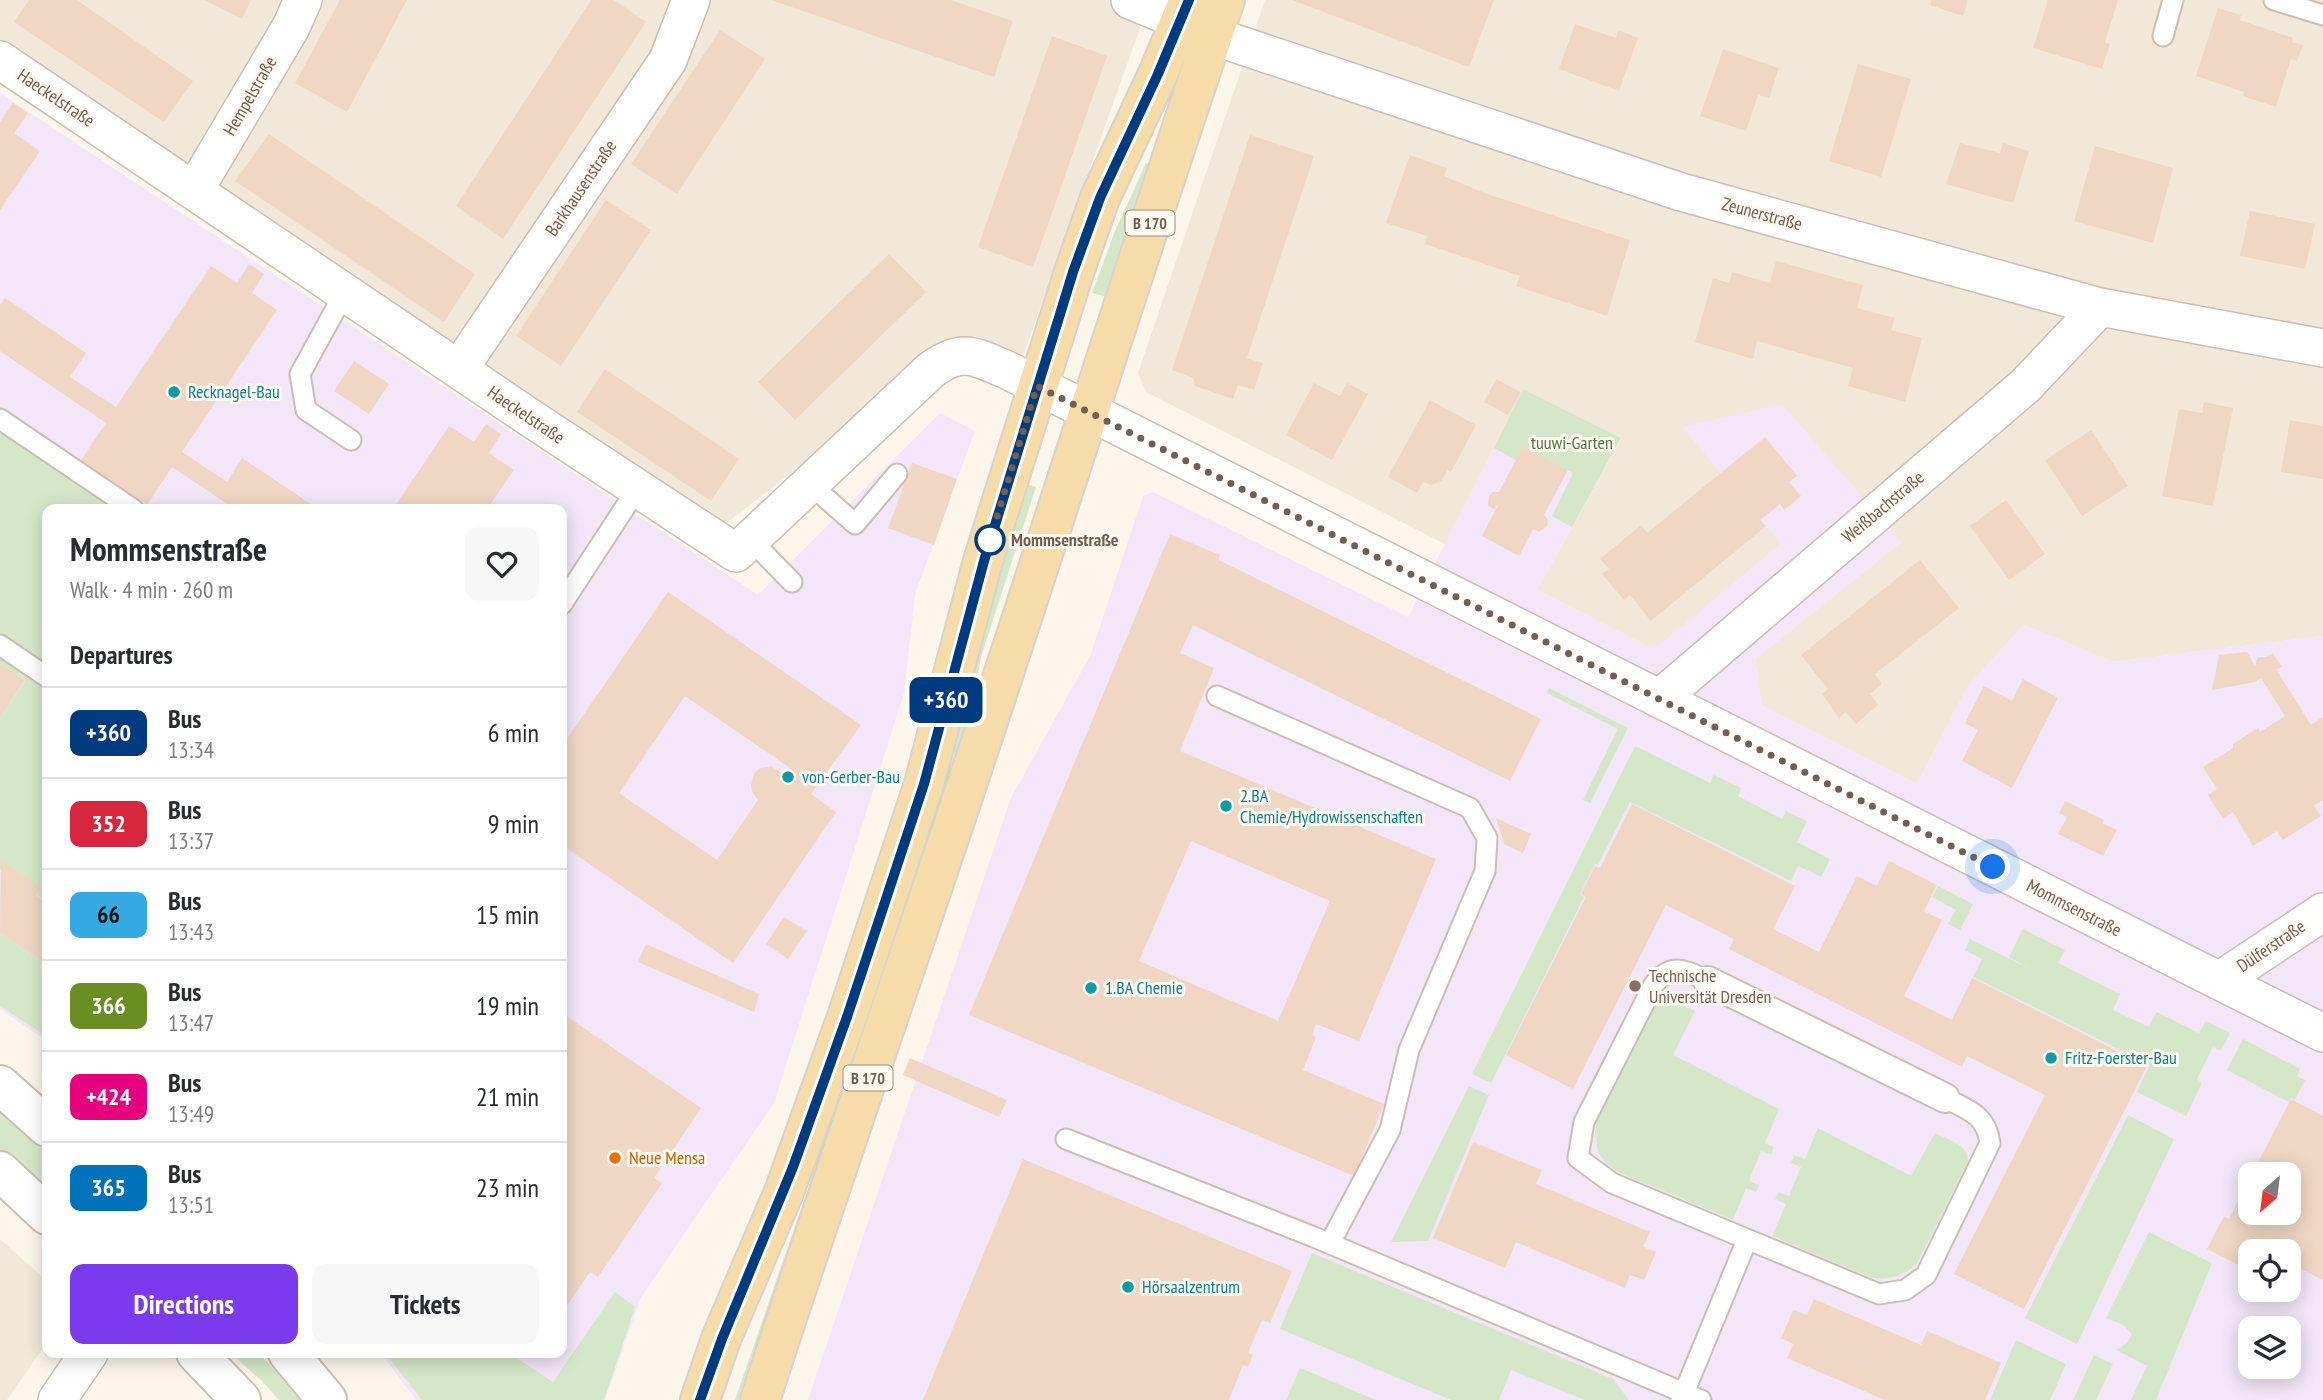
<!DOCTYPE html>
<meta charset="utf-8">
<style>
:root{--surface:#fff;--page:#f7f7f7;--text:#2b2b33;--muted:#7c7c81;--line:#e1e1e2;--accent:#7c3aed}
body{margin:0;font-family:"PT Sans Narrow",sans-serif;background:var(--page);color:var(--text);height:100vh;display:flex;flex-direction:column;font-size:26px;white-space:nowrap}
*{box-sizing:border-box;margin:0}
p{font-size:23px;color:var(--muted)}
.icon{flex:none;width:38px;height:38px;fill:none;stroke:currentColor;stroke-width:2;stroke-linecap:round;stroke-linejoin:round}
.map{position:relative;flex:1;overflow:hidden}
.panel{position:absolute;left:42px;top:504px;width:525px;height:854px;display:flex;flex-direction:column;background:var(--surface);border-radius:14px;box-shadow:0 4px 18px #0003}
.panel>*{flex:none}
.badge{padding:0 14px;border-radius:10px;font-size:24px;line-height:46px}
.needle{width:46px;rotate:208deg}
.fabs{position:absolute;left:2238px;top:1162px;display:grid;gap:14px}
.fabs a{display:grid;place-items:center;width:63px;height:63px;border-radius:14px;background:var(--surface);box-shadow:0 4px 18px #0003;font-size:35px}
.you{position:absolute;width:35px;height:35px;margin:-18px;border:5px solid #fff;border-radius:50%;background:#1a73e8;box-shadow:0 0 0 10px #1a73e833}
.map>.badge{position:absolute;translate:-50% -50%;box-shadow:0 0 0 4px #fff}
h2{padding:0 28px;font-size:26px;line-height:63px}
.round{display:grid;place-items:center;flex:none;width:74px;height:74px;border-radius:14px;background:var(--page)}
.summary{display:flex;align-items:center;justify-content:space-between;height:119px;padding:0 28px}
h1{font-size:33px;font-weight:800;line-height:52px}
.action{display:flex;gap:14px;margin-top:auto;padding:14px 28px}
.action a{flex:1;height:80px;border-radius:14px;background:var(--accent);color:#fff;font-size:28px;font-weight:800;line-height:80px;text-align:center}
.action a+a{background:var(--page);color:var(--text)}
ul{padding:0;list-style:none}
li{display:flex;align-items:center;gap:21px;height:91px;padding:0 28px;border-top:2px solid var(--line)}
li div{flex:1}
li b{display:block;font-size:26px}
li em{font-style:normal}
li .badge{min-width:77px;font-weight:700;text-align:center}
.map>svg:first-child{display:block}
.residential{fill:#f2e8d9}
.education{fill:#f2e6f8;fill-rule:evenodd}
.green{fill:#d4e8c9}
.building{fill:#efd7c3;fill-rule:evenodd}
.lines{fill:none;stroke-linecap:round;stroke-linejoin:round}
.service-casing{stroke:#cdbeb0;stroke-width:23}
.pedestrian-casing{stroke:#cdbeb0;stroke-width:32}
.minor-casing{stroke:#cdbeb0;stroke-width:40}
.secondary-casing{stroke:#cfbfae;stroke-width:42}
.primary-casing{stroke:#d8d2ce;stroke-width:42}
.service{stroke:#fff;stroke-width:19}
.pedestrian{stroke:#fff;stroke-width:28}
.minor{stroke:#fff;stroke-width:37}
.secondary{stroke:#fff;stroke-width:38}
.primary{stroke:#f5dca8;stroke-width:38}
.line-casing{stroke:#fff;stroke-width:16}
.line{stroke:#003b80;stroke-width:10}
.walk{stroke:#755e4f;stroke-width:7;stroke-dasharray:0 12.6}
.culture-dot{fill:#0f9aa8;stroke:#fef9f0;stroke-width:2.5}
.stop-dot{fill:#fff;stroke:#003b80;stroke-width:3.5}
.education-dot{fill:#8d6e63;stroke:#fef9f0;stroke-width:2.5}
.food-dot{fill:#e8710a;stroke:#fef9f0;stroke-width:2.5}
.labels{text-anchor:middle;stroke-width:6;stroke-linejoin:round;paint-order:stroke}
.shield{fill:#fef9f0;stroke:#9e8c7f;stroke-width:2}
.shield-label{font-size:16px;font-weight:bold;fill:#755e4f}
.street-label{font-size:18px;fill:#755e4f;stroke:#fef9f0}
.culture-label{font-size:18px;fill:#0d838f;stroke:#fef9f0;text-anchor:start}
.park-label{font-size:18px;fill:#547947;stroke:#fef9f0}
.stop-label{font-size:18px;font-weight:bold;fill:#755e4f;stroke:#fef9f0;text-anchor:start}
.education-label{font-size:18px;fill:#785e54;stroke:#fef9f0;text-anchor:start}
.food-label{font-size:18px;fill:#c56008;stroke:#fef9f0;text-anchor:start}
</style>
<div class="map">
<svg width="2323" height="1400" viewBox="0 0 2323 1400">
<rect width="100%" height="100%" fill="#fbf5ea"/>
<path class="residential" d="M 0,0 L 1150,0 L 1019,367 L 970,347 L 820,451 L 725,524 L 214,183 L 0,44 Z
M 1265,0 L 2323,0 L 2323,636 L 2113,662 L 2024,625 L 1968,686 L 1917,784 L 1762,706 L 1755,659 L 1901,542 L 1781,544 L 1659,646 L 1649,647 L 1537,590 L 1621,439 L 1523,390 L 1445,544 L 1146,392 L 1138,373 Z
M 0,1239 L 47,1281 L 47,1342 L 7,1400 L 0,1400 Z"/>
<path class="education" d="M 0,93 L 758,595 L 940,413 L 975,431 L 915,594 L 904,693 L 774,1103 L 641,1297 L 605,1400 L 416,1400 L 381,1353 L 562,1353 L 562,509 L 47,509 L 47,1041 L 0,1009 Z
M 1523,389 L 1621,438 L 1537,590 L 1649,647 L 1659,645 L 1781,544 L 1682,427 L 1782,404 L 1901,542 L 1755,659 L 1762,706 L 1917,784 L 1968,686 L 2024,625 L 2113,662 L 2323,636 L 2323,1400 L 808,1400 L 1011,798 L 1091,654 L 1143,496 L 1153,492 L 1408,617 ZM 2250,1174 L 2289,1174 L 2289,1213 L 2250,1213 ZM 2250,1251 L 2289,1251 L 2289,1290 L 2250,1290 ZM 2250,1328 L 2289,1328 L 2289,1367 L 2250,1367 Z"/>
<path class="green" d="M 1222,74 L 1144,308 L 1138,307 L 1214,84 Z
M 1146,163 L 1151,164 L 1107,297 L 1092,293 L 1115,231 Z
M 1523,389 L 1621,438 L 1572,527 L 1552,516 L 1573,473 L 1523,446 L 1516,460 L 1494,448 Z
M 0,430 L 116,509 L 47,509 L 47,902 L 0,870 L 0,718 L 25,681 L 0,664 Z
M 1026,484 L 1036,487 L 981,657 L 967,733 L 746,1400 L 735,1400 L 824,1142 L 866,1010 Z
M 1549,688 L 1628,728 L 1590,803 L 1583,800 L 1618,729 L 1547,693 Z
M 1635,746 L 1710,783 L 1714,775 L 1741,788 L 1738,796 L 1782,819 L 1786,811 L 1807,821 L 1797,842 L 1830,859 L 1821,877 L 1798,866 L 1791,881 L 1630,802 L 1598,865 L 1595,864 L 1580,894 L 1584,897 L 1491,1083 L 1472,1074 Z
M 1938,886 L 1973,904 L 1960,930 L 1948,924 L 1956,910 L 1932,897 Z
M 2023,929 L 2065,950 L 2058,963 L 2120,994 L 2113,1010 L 2149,1027 L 2157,1012 L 2199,1033 L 2206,1021 L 2230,1033 L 2221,1051 L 2213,1047 L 2197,1079 L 2202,1083 L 2186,1116 L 2137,1092 L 2150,1065 L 1973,977 L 1982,959 L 1965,950 L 1970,939 L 2030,969 L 2009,957 Z
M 0,933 L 47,965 L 47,1037 L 0,1006 Z
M 1670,998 L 1695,1011 L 1673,1055 L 1779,1109 L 1765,1143 L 1774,1147 L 1771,1155 L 1761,1151 L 1749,1181 L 1759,1185 L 1756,1192 L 1746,1188 L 1733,1220 L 1618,1172 L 1605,1162 L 1598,1152 L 1595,1133 L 1597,1120 L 1656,1004 L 1663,999 Z
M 2243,1039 L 2300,1069 L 2297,1076 L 2305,1080 L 2295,1100 L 2291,1098 L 2289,1102 L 2227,1070 Z
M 1469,1086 L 1489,1095 L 1428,1241 L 1391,1242 Z
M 0,1111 L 47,1153 L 47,1191 L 0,1150 Z
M 2128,1115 L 2174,1139 L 2077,1344 L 2025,1318 Z
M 1818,1128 L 1911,1176 L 1935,1133 C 1949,1140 1968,1144 1968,1162 L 1917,1263 C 1904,1276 1890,1280 1872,1278 L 1772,1236 L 1786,1204 L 1775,1199 L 1779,1192 L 1789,1196 L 1801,1167 L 1791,1163 L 1794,1155 L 1805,1159 Z
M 2149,1232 L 2212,1263 L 2156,1400 L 2131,1400 L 2147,1366 L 2116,1350 L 2127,1343 L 2132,1334 L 2123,1325 L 2106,1318 Z
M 1312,1253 L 1613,1379 L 1629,1400 L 1585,1400 L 1511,1370 L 1499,1400 L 1451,1400 L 1280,1329 Z
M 615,1292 L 635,1307 L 604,1400 L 422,1400 L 385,1353 L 509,1353 L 553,1382 Z
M 2016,1340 L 2066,1364 L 2050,1400 L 1990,1400 Z
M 230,1353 L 259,1353 L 301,1400 L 279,1400 L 262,1381 Z
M 2094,1355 L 2113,1364 L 2096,1400 L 2073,1400 Z
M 1300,1368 L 1376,1400 L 1286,1400 Z"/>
<path class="building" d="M 29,0 L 77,0 L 193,81 L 164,122 L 14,22 Z
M 204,0 L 251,0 L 242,19 Z
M 340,0 L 407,0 L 347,112 L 295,83 Z
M 591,0 L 614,0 L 646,22 L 503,239 L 456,206 Z
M 771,0 L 951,0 L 1013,21 L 994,77 Z
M 1292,0 L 1494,0 L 1469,67 Z
M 1931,0 L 1968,0 L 1963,16 L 1930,5 Z
M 2048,0 L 2118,0 L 2105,42 L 2110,44 L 2102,69 L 2033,48 Z
M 2218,8 L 2241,15 L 2240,20 L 2293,38 L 2292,42 L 2303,45 L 2297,61 L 2291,59 L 2276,107 L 2243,96 L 2244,92 L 2196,76 Z
M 1575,24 L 1616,38 L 1619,30 L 1638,38 L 1619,91 L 1559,69 Z
M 720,30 L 765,59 L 677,194 L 631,164 Z
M 1052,36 L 1107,56 L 1033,267 L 978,247 Z
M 1723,49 L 1779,68 L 1769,98 L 1758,95 L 1746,131 L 1700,116 Z
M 1858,64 L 1911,79 L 1881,177 L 1829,161 Z
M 13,103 L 28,113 L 14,133 L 40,151 L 0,210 L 0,122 Z
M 269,134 L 475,274 L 444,322 L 235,181 Z
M 1250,135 L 1314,156 L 1247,358 L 1263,363 L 1254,390 L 1238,385 L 1233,399 L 1195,386 L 1193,378 L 1172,370 Z
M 1960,143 L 2000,153 L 2003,143 L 2029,151 L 2013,203 L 1946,184 Z
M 2095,146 L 2173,168 L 2153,243 L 2074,221 Z
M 1410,155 L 1447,168 L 1444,176 L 1487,194 L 1630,240 L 1607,316 L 1516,286 L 1520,276 L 1425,244 L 1427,236 L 1386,223 Z
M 606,200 L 651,230 L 561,366 L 516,336 Z
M 2250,211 L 2315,224 L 2305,269 L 2240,256 Z
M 889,254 L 926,292 L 795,420 L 758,382 Z
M 1776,261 L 1863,285 L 1857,308 L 1895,318 L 1891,330 L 1922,338 L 1905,402 L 1848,386 L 1853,368 L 1757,341 L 1753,359 L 1695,342 L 1713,278 L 1729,283 L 1732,272 L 1770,283 Z
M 249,264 L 264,274 L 252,293 L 277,310 L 182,452 L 227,482 L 242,458 L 318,509 L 235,509 L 172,467 L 147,505 L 81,460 L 106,423 L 0,351 L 0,305 L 5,298 L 86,353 L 70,377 L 116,407 L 211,266 L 237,283 Z
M 354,361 L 389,384 L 369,414 L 334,391 Z
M 605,369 L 739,459 L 711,501 L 577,412 Z
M 1496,379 L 1521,392 L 1508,415 L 1484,402 Z
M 1314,383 L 1340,396 L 1347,383 L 1368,394 L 1332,460 L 1286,435 Z
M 1430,400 L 1476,425 L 1451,472 L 1448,470 L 1441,481 L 1431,485 L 1423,482 L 1417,493 L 1388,477 Z
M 2204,402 L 2233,408 L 2213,506 L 2162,496 L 2179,409 L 2202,413 Z
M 2290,420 L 2323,426 L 2323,479 L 2281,472 Z
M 486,424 L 501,434 L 489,453 L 514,470 L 487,509 L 393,509 L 449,426 L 474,442 Z
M 2091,430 L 2128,486 L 2082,516 L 2045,460 Z
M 1765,437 L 1797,476 L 1789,482 L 1801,496 L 1784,510 L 1780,504 L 1760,520 L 1766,526 L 1651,621 L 1630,595 L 1624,600 L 1602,574 L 1609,569 L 1600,559 L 1641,525 L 1647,533 Z
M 1523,446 L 1568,470 L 1544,515 L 1548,520 L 1547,526 L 1539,532 L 1533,529 L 1519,556 L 1482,536 L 1499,503 L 1494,509 L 1488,506 L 1489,496 L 1493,492 L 1499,492 Z
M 912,463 L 957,479 L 934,545 L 888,528 Z
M 2006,500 L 2045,554 L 2009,580 L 1970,526 Z
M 1170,534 L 1220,555 L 1218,560 L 1223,562 L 1541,719 L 1510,781 L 1193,625 L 1180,653 L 1214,668 L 1180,751 L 1436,859 L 1359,1041 L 1316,1024 L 1312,1035 L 1316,1037 L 1303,1070 L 1384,1104 L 1354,1176 L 969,1015 ZM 1191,841 L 1330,901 L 1278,1021 L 1139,961 Z
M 1920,560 L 1959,608 L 1875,674 L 1882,684 L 1870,694 L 1878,705 L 1856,724 L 1846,712 L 1839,718 L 1822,694 L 1828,689 L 1801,655 Z
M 668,592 L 861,725 L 811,794 L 836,812 L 733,963 L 562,845 L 562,746 ZM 685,696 L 790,768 L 785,775 L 771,766 L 761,768 L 755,772 L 751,785 L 752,792 L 758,800 L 717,860 L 619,793 Z
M 2247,652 L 2255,666 L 2258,657 L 2266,657 L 2273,653 L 2282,667 L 2276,669 L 2311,725 L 2323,717 L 2323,800 L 2314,806 L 2321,816 L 2283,840 L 2277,831 L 2253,846 L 2233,812 L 2223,819 L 2208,795 L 2217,789 L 2203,767 L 2233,748 L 2233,744 L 2258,728 L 2260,732 L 2285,716 L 2261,678 L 2255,682 L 2212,690 L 2219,655 Z
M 0,664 L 25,680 L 0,718 Z
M 2023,679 L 2058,698 L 2012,788 L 1962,761 L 1978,730 L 1965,723 L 1984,686 L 2012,701 Z
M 2065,801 L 2104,820 L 2102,823 L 2117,830 L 2103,856 L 2058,834 L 2067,817 L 2059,813 Z
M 1632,804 L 1795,886 L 1773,929 L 1819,952 L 1857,876 L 1877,886 L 1889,861 L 1937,885 L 1924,911 L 1942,920 L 1904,996 L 1952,1020 L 1972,978 L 2147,1066 L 2024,1309 L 1954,1274 L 2045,1095 L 1967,1056 L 1962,1067 L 1729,949 L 1734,939 L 1666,905 L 1573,1089 L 1506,1055 L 1586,897 L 1581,894 L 1595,866 L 1600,868 Z
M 1496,818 L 1531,834 L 1523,853 L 1504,844 Z
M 1,860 L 42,887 L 36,895 L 47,903 L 47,965 L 0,933 Z
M 784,917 L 807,931 L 788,959 L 766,944 Z
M 646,944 L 759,994 L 754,1012 L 638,962 Z
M 562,1013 L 701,1108 L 654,1178 L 662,1183 L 598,1277 L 590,1272 L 562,1313 Z
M 910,1058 L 1007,1100 L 999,1117 L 903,1075 Z
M 2291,1099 L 2323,1116 L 2323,1280 L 2289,1263 L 2289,1251 L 2250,1251 L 2250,1271 L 2207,1249 L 2224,1216 L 2229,1219 L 2250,1177 L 2250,1213 L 2289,1213 L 2289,1174 L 2252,1174 Z
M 1473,1142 L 1542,1170 L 1536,1184 L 1650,1232 L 1643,1247 L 1656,1252 L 1644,1280 L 1630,1275 L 1625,1288 L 1516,1242 L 1505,1268 L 1433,1238 Z
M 1023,1159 L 1292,1271 L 1270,1323 L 1262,1320 L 1248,1353 L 1253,1355 L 1248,1367 L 1243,1365 L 1229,1400 L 923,1400 Z
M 1814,1299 L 1921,1345 L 1927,1331 L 2001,1363 L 1985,1400 L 1885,1400 L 1787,1358 L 1793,1344 L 1781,1338 L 1789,1320 L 1793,1310 L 1807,1315 Z"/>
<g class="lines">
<defs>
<path id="service" d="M 2274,0 L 2323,15
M 2163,36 L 2173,0
M 345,292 L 300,374 L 306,410 L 351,440
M 0,419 L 133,509
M 810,484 L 855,524 L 897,474
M 750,539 L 792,582
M 562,604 L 637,489
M 0,645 L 47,677
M 1217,696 L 1470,808 L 1487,838 L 1485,871 L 1409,1050 L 1390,1130 L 1330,1243
M 1708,981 C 1684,970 1671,961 1653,986 L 1584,1122 L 1578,1158 L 1612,1183 L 1879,1294 L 1905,1290 L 1926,1275 L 1990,1143 C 1986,1114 1968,1110 1945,1098
M 1066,1139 L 1314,1237 L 1701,1400
M 1681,1400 L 1747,1240"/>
<path id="pedestrian" d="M 1708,981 L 1945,1098"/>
<path id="minor" d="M 1130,0 L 1181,21
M 1213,36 L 1681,192 L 2100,307 L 2323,348
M 0,60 L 538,423 L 736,553 L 931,370 C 962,347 974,356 1007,370 L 2323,1033
M 194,191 L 291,27 L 303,0
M 459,369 L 668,60 L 691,0
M 1659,699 L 2025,386 L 2100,307
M 2219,981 L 2323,912
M 57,1400 L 89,1353"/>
<path id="secondary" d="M 0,1085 L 47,1127
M 0,1171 L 47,1215
M 196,1353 L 241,1400
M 288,1353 L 327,1400"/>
<path id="primary" d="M 700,1400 L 721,1339 L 784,1192 L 847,1017 L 924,784 L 983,561 L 1074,272 L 1100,198 L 1158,74 L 1189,0
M 760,1400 C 830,1184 906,969 977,754 C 1061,503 1139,250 1225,0"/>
</defs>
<use href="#service" class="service-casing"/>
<use href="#pedestrian" class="pedestrian-casing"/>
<use href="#minor" class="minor-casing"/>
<use href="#secondary" class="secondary-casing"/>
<use href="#primary" class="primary-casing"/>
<use href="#service" class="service"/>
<use href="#pedestrian" class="pedestrian"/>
<use href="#minor" class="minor"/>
<use href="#secondary" class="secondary"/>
<use href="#primary" class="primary"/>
</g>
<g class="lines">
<defs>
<path id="line" d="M 700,1400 L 722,1339 L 793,1167 L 847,1017 L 924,784 L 984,561 L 1073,272 L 1100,198 L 1158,74 L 1189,0"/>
</defs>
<use href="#line" class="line-casing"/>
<use href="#line" class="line"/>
<path class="walk" d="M 990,540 L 1037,386 L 1993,867"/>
</g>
<g class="culture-dot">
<circle cx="174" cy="392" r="7"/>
<circle cx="788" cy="777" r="7"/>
<circle cx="1226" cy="806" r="7"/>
<circle cx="1091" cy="988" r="7"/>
<circle cx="2051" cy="1058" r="7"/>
<circle cx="1128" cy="1287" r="7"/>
</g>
<circle class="stop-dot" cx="990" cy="540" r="14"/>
<circle class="education-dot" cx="1635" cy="986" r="7"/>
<circle class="food-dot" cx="615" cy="1158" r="7"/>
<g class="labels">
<g class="shield">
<rect x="1125.5" y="210.5" width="49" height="25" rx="5"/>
<rect x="843.5" y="1065.5" width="49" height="25" rx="5"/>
</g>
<g class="shield-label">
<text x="1150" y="229">B 170</text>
<text x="868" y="1084">B 170</text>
</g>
<g class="street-label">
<text transform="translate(250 96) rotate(-60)" y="6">Hempelstraße</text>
<text transform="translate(56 98) rotate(34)" y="6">Haeckelstraße</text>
<text transform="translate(581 188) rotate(-56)" y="6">Barkhausenstraße</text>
<text transform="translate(1762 214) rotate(15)" y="6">Zeunerstraße</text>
<text transform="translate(526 415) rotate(34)" y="6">Haeckelstraße</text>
<text transform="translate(1883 507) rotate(-40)" y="6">Weißbachstraße</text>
<text transform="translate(2074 908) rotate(27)" y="6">Mommsenstraße</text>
<text transform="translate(2271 946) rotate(-34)" y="6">Dülferstraße</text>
</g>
<g class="culture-label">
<text x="188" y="398">Recknagel-Bau</text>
<text x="802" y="783">von-Gerber-Bau</text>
<text x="1240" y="802">2.BA<tspan x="1240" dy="21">Chemie/Hydrowissenschaften</tspan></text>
<text x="1105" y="994">1.BA Chemie</text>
<text x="2065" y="1064">Fritz-Foerster-Bau</text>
<text x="1142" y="1293">Hörsaalzentrum</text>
</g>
<g class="park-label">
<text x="1572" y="449">tuuwi-Garten</text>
</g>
<g class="stop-label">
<text x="1011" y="546">Mommsenstraße</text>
</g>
<g class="education-label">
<text x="1649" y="982">Technische<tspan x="1649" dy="21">Universität Dresden</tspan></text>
</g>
<g class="food-label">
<text x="629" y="1164">Neue Mensa</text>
</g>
</g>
</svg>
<div class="fabs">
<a><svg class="needle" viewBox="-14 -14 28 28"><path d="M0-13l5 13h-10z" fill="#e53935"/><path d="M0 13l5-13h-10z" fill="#7c7c81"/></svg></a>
<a><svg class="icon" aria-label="locate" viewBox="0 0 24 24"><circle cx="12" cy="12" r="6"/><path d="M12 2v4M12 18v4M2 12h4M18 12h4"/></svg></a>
<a><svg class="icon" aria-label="layers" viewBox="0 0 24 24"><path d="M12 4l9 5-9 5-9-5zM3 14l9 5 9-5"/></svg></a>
</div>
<div class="you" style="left:1993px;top:867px"></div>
<b class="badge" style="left:946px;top:700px;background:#003b80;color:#fff">+360</b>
<section class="panel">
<div class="summary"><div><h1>Mommsenstraße</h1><p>Walk · 4 min · 260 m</p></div><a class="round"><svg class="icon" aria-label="heart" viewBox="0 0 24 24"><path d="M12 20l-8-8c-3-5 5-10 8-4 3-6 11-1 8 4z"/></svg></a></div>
<h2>Departures</h2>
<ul>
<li><span class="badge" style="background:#003b80;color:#fff">+360</span><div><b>Bus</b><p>13:34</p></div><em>6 min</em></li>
<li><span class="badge" style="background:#d7263d;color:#fff">352</span><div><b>Bus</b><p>13:37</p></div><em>9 min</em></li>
<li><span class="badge" style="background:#35a9e1;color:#111">66</span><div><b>Bus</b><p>13:43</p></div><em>15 min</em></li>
<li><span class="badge" style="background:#6b8e23;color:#fff">366</span><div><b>Bus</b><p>13:47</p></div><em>19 min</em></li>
<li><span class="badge" style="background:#e6007e;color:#fff">+424</span><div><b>Bus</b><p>13:49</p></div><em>21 min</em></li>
<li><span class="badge" style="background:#0072bc;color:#fff">365</span><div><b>Bus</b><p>13:51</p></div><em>23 min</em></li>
</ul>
<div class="action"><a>Directions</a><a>Tickets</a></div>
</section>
</div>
